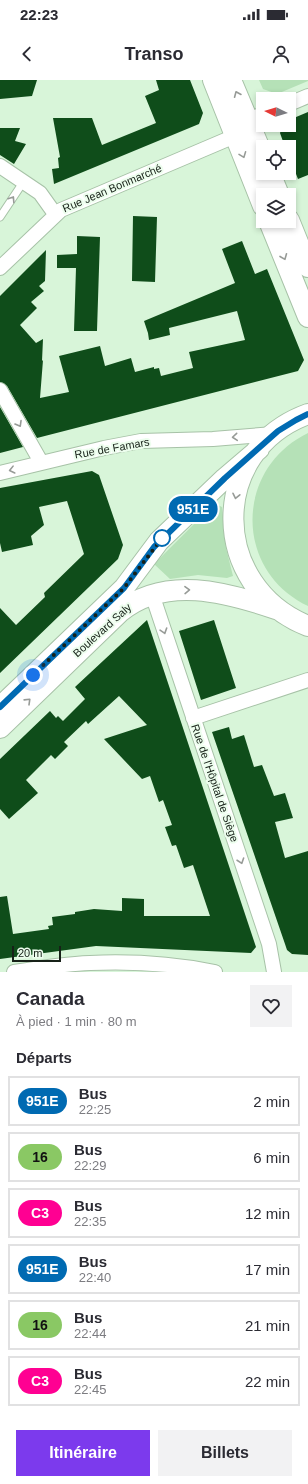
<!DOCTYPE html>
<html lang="fr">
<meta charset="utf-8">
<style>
:root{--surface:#fff;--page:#f2f2f3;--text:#2b2b33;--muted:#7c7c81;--line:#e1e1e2;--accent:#7c3aed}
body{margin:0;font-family:Helvetica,sans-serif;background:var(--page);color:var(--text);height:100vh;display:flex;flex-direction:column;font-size:15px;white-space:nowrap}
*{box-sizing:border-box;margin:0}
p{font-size:13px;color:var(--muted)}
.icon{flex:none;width:22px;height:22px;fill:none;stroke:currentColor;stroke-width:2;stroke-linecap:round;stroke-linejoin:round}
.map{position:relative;height:892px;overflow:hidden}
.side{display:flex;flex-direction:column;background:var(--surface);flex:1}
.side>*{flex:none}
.badge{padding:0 8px;border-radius:13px;font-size:14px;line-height:26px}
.needle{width:26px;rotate:275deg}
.controls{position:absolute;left:256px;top:12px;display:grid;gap:8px}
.controls a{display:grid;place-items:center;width:40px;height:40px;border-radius:0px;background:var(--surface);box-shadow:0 2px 6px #0003;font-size:20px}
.scale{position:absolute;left:12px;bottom:10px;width:49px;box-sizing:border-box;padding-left:4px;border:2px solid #172118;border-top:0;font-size:11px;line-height:14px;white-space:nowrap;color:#172118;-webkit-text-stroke:3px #edfeee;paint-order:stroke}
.you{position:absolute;width:20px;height:20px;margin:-10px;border:3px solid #fff;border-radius:50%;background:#1a73e8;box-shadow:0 0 0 6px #1a73e833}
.map>.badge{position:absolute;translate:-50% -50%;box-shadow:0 0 0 2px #fff}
h2{padding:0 16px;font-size:15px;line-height:36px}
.round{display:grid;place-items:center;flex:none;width:42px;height:42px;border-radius:0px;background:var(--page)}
.headline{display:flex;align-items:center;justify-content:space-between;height:68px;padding:0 16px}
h1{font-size:19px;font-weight:700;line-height:30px}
.cta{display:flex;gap:8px;margin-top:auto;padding:8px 16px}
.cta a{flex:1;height:46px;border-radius:0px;background:var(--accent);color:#fff;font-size:16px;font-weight:700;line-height:46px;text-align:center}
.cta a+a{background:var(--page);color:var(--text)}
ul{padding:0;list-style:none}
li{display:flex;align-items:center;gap:12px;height:50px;margin:0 8px 6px;padding:0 8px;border:2px solid var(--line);border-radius:0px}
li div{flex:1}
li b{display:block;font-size:15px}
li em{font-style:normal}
li .badge{min-width:44px;font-weight:700;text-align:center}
.status{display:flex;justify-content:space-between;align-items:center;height:28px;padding:0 20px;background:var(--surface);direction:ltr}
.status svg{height:11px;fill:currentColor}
header{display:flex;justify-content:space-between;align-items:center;height:52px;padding:0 16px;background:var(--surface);font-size:18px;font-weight:700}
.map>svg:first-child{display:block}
.green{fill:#b5e1b7}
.building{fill:#0f4d1a}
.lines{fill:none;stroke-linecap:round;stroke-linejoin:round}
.lane-casing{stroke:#a7c2a7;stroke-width:9}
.street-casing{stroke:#a7c2a7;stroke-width:16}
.secondary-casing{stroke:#a7c2a7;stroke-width:22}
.lane{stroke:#fff;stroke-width:7}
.street{stroke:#fff;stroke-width:14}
.secondary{stroke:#fff;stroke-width:20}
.oneway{stroke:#979b97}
.line-casing{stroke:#fff;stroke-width:9}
.line{stroke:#006ab2;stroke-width:6}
.walk{stroke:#172118;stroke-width:4;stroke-dasharray:0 7.2}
.stop-dot{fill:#fff;stroke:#006ab2;stroke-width:2}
.labels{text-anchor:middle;stroke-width:4;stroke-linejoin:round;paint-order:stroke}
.street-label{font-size:11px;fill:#172118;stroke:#edfeee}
</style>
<div class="status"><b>22:23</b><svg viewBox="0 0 49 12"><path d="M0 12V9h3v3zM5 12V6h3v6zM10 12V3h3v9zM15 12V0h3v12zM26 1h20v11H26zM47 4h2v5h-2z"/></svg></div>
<header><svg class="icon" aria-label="back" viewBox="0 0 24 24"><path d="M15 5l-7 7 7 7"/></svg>Transo<svg class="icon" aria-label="person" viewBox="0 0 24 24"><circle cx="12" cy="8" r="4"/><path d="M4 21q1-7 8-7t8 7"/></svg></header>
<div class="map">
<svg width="308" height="892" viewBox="0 0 308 892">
<rect width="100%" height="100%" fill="#d8f5d9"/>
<path class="green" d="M 259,0 L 308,0 L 308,1 L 277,14 L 263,9 Z
M 308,353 L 308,526 C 234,491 234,389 308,353 Z
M 216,424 L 222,427 L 226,468 L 233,496 L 227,498 L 198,495 L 170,499 L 154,484 L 213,425 Z"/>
<path class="building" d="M 0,0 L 37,0 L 32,16 L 0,19 Z
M 156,0 L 190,0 L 203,33 L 199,44 L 54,104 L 52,89 L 59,88 L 58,78 L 60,77 L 53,38 L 92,38 L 102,65 L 156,43 L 145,16 L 159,10 Z
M 308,32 L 308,95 L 298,99 L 289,76 L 289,67 L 285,67 L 280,53 L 283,45 L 289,45 L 289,40 Z
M 0,48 L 20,48 L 15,61 L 26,64 L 14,84 L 0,75 Z
M 133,136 L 157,137 L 155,202 L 132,201 Z
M 77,156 L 100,157 L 97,251 L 74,251 L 76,188 L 57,188 L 57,175 L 77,174 Z
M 242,161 L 255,194 L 267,189 L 304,280 L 298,291 L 37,358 L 7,306 L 0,302 L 0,216 L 46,170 L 45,201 L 39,206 L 44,211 L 31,222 L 37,228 L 20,245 L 36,263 L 43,259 L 42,281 L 43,280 L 40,318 L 69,312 L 59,276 L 100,266 L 105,286 L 131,278 L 135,292 L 154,287 L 154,289 L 159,288 L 161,296 L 193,288 L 189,272 L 245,260 L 237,231 L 169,248 L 170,255 L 149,260 L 148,253 L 144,241 L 235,203 L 222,169 Z
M 0,327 L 23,367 L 0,373 Z
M 92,391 L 99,395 L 123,465 L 118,479 L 0,593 L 0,528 L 16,545 L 45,517 L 44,513 L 84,474 L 67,421 L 39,427 L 44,445 L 31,456 L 33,465 L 2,472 L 0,463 L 0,408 Z
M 147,540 L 256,867 L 251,873 L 96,866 L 0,879 L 0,817 L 7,816 L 13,854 L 49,849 L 48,846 L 53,845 L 52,837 L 75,834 L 75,832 L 94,829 L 122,831 L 122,818 L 144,819 L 144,836 L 210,836 L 193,785 L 184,788 L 176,765 L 172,766 L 165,747 L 172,745 L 163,720 L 159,722 L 150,696 L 142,699 L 104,659 L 147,645 L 119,616 L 88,644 L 86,641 L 64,662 L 68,666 L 55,679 L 51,675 L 26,700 L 38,713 L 9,739 L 0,729 L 0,679 L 50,631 L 56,638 L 58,636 L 63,641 L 85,619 L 75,607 Z
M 214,540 L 236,608 L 201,620 L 179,551 Z
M 229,647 L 232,659 L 244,655 L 254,687 L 262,685 L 274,716 L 285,713 L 293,738 L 275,742 L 285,778 L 308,771 L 308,875 L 292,874 L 287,870 L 285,864 L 212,652 Z"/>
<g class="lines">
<defs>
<path id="lane" d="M 0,137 L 24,101"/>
<path id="street" d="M 289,24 L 308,16
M 0,86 L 40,113 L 55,134
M 0,188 L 61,130 L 235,56 L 248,40 L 263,34
M 0,310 L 41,382
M 0,393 L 104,368 L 141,361 L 213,359 L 274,354
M 152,514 L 269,864 L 274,892
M 193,638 L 308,600
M 14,892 C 39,888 64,884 90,883 C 131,881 174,884 215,892"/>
<path id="secondary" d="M 213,0 L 263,126
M 231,0 L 263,76
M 270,93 L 279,115
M 289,140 L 308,187
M 269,141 L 308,237
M 308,334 C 207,371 210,507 308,546
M 0,627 L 124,508 L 159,461 L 225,398 L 259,369
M 0,648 L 120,532 C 165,495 226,512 276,529"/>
</defs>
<use href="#lane" class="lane-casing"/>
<use href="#street" class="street-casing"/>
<use href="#secondary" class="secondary-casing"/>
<use href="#lane" class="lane"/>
<use href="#street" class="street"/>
<use href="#secondary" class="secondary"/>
</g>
<defs><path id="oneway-chevron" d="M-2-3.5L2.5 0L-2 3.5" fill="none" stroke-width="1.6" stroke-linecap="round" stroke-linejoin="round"/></defs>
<g class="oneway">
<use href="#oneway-chevron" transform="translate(237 14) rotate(-113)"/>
<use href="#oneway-chevron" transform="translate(243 75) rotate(69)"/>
<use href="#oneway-chevron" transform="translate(12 119) rotate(-57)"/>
<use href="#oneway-chevron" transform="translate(284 177) rotate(68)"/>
<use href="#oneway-chevron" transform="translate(19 344) rotate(60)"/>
<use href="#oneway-chevron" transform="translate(235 357) rotate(175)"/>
<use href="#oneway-chevron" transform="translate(12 390) rotate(166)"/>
<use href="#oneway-chevron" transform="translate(236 416) rotate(102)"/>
<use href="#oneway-chevron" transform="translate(187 510) rotate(-1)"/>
<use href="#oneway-chevron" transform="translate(164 551) rotate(72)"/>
<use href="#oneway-chevron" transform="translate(28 621) rotate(-44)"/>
<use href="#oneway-chevron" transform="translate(241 781) rotate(71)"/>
</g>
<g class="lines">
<defs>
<path id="line" d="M 0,627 L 124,508 L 154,467 L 225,398 L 278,351 L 296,340 L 308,334"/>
</defs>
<use href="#line" class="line-casing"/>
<use href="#line" class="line"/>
<path class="walk" d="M 33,595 L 124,508 L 162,458"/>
</g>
<circle class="stop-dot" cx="162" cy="458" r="8"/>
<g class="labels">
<g class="street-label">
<text transform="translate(112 108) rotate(-23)" y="4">Rue Jean Bonmarché</text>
<text transform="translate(112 368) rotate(-10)" y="4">Rue de Famars</text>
<text transform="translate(102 550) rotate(-42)" y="4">Boulevard Saly</text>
<text transform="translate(215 703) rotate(71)" y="4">Rue de l'Hôpital de Siège</text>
</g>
</g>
</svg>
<div class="controls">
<a><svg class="needle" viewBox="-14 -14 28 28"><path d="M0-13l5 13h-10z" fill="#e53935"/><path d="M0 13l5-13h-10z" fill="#7c7c81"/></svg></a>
<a><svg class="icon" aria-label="locate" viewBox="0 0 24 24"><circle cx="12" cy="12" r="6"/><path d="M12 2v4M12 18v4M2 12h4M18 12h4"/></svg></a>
<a><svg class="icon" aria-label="layers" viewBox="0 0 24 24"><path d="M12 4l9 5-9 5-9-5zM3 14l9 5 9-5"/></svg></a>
</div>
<div class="scale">20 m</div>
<div class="you" style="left:33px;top:595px"></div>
<b class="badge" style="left:193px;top:429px;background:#006ab2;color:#fff">951E</b>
</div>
<section class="side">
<div class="headline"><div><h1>Canada</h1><p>À pied · 1 min · 80 m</p></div><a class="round"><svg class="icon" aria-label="heart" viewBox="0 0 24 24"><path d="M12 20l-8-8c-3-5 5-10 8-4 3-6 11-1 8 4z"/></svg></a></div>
<h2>Départs</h2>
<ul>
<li><span class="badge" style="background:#006ab2;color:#fff">951E</span><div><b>Bus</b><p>22:25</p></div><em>2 min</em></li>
<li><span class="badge" style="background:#8ac864;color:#111">16</span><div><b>Bus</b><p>22:29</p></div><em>6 min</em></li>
<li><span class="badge" style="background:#ff0092;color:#fff">C3</span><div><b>Bus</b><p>22:35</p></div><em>12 min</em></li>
<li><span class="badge" style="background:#006ab2;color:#fff">951E</span><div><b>Bus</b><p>22:40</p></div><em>17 min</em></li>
<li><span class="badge" style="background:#8ac864;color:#111">16</span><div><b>Bus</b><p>22:44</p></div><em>21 min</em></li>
<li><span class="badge" style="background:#ff0092;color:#fff">C3</span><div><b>Bus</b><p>22:45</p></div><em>22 min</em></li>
</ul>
<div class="cta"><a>Itinéraire</a><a>Billets</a></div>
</section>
